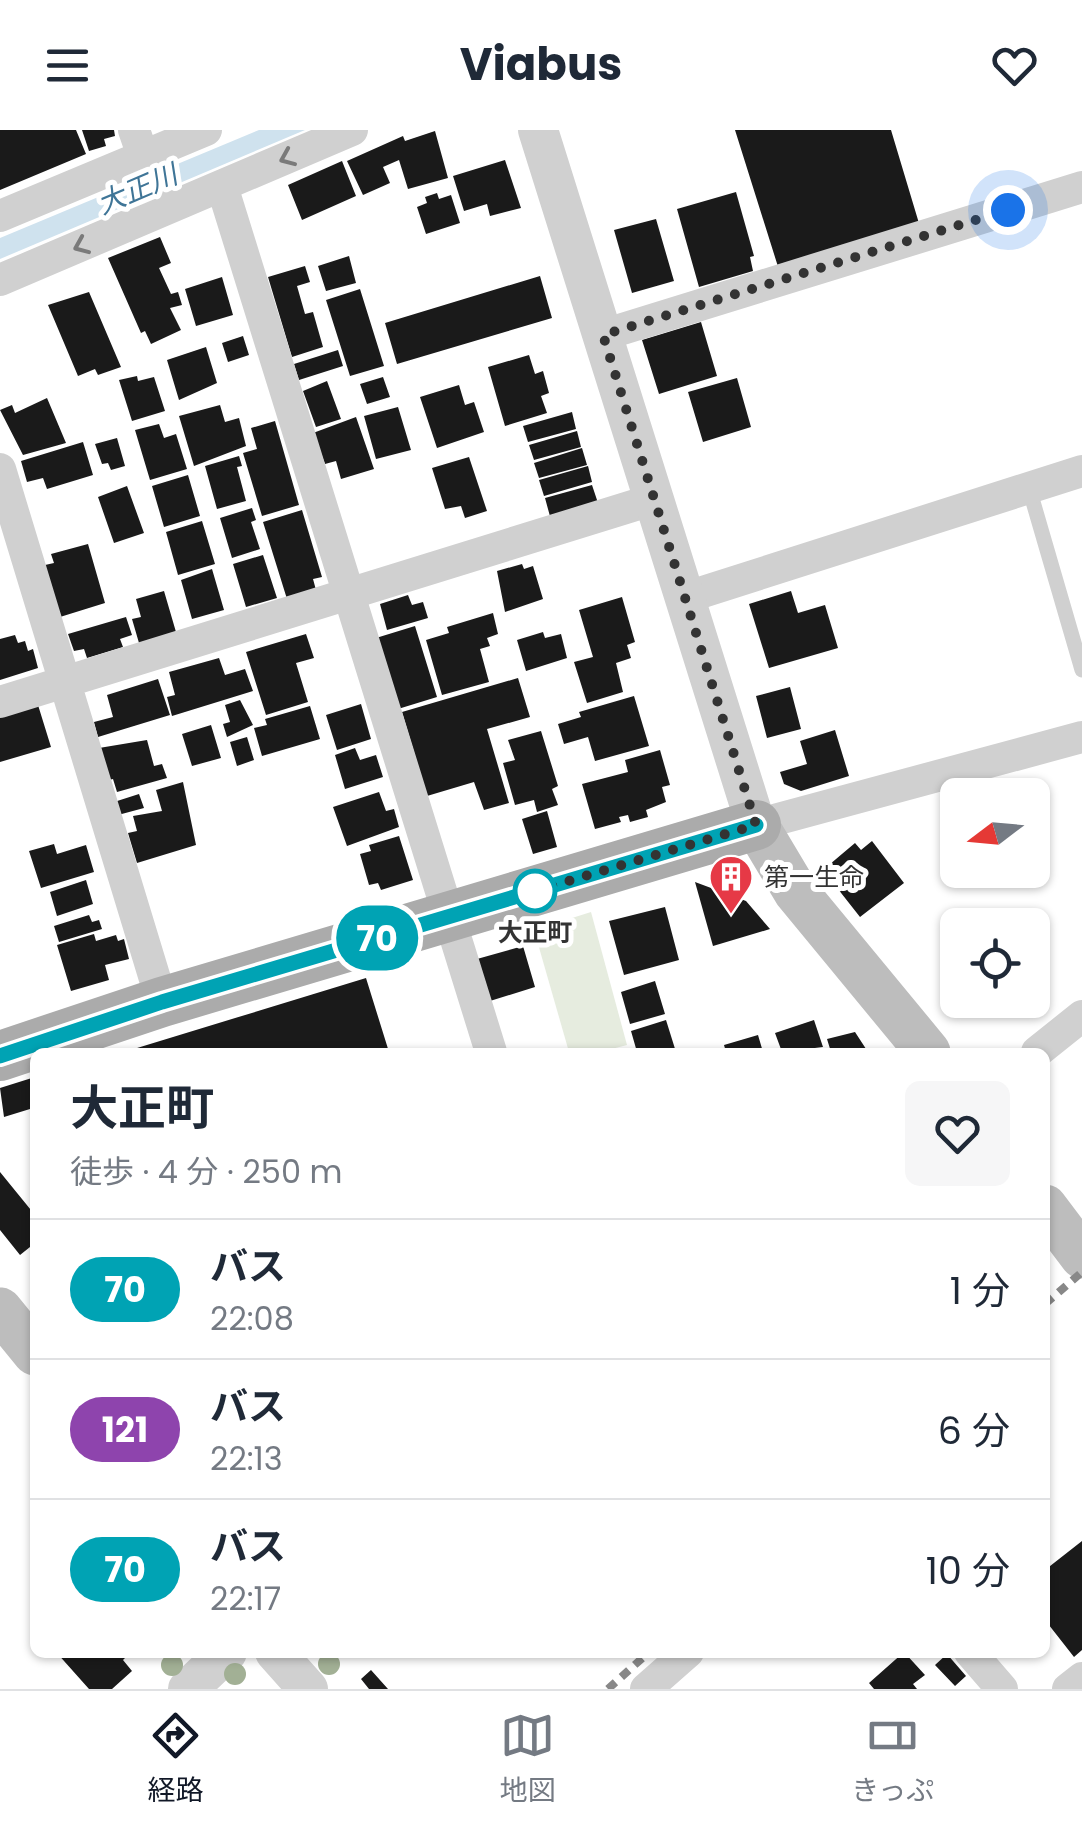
<!DOCTYPE html>
<html lang="ja">
<meta charset="utf-8">
<style>
:root{--surface:#fff;--page:#f6f6f7;--text:#1f2937;--muted:#747a83;--line:#e0e1e3;--accent:#111827}
body{margin:0;font-family:Poppins,"Noto Sans JP",sans-serif;background:var(--page);color:var(--text);height:100vh;display:flex;flex-direction:column;font-size:38px;white-space:nowrap}
*{box-sizing:border-box;margin:0}
p{font-size:32px;color:var(--muted)}
.icon{flex:none;width:55px;height:55px;fill:none;stroke:currentColor;stroke-width:2;stroke-linecap:round;stroke-linejoin:round}
.map{position:relative;flex:1;overflow:hidden}
.side{position:absolute;left:30px;top:918px;width:1020px;height:610px;display:flex;flex-direction:column;background:var(--surface);border-radius:15px;box-shadow:0 2px 8px #0004}
.side>*{flex:none}
.badge{padding:0 20px;border-radius:32px;font-size:35px;line-height:65px}
.needle{width:65px;rotate:254deg}
.tools{position:absolute;left:940px;top:648px;display:grid;gap:20px}
.tools a{display:grid;place-items:center;width:110px;height:110px;border-radius:15px;background:var(--surface);box-shadow:0 2px 8px #0004;font-size:50px}
.you{position:absolute;width:50px;height:50px;margin:-25px;border:8px solid #fff;border-radius:50%;background:#1a73e8;box-shadow:0 0 0 15px #1a73e833}
.map>.badge{position:absolute;translate:-50% -50%;box-shadow:0 0 0 5px #fff}
.round{display:grid;place-items:center;flex:none;width:105px;height:105px;border-radius:15px;background:var(--page)}
.head{display:flex;align-items:center;justify-content:space-between;height:170px;padding:0 40px}
h1{font-size:48px;font-weight:700;line-height:75px}
ul{padding:0;list-style:none}
li{display:flex;align-items:center;gap:30px;height:140px;padding:0 40px;border-top:2px solid var(--line)}
li div{flex:1}
li b{display:block;font-size:38px}
li em{font-style:normal}
li .badge{min-width:110px;font-weight:700;text-align:center}
header{display:flex;justify-content:space-between;align-items:center;height:130px;padding:0 40px;background:var(--surface);font-size:45px;font-weight:700}
.tab-bar{display:flex;justify-content:space-around;align-items:center;height:140px;border-top:2px solid var(--line);background:var(--surface);font-size:28px;color:var(--muted)}
.tab-bar a{display:grid;justify-items:center;gap:5px}
.tab-bar .current{color:var(--accent)}
.map>svg:first-child{display:block}
.green{fill:#e6ecdf}
.water{fill:#cfe2ee}
.building{fill:#1a1a1a}
.lines{fill:none;stroke-linecap:round;stroke-linejoin:round}
.service{stroke:#d0d0d0;stroke-width:15}
.minor{stroke:#d0d0d0;stroke-width:32}
.tertiary{stroke:#d0d0d0;stroke-width:40}
.secondary{stroke:#bdbdbd;stroke-width:45}
.primary{stroke:#ababab;stroke-width:50}
.rail{stroke:#888;stroke-width:8;stroke-dasharray:10 8;stroke-linecap:butt}
.tree{fill:#a2b095}
.oneway{stroke:#7a7a7a}
.line-casing{stroke:#fff;stroke-width:22}
.line{stroke:#00a3b4;stroke-width:15}
.walk{stroke:#333;stroke-width:10;stroke-dasharray:0 18}
.stop-dot{fill:#fff;stroke:#00a3b4;stroke-width:5}
.labels{text-anchor:middle;stroke-width:10;stroke-linejoin:round;paint-order:stroke}
.poi-label{font-size:25px;fill:#333;stroke:#fff;text-anchor:start}
.stop-label{font-size:25px;font-weight:bold;fill:#333;stroke:#fff}
.water-label{font-size:28px;font-style:italic;fill:#3f7597;stroke:#fff}
</style>
<header><svg class="icon" aria-label="menu" viewBox="0 0 24 24"><path d="M4 6h16M4 12h16M4 18h16"/></svg>Viabus<svg class="icon" aria-label="heart" viewBox="0 0 24 24"><path d="M12 20l-8-8c-3-5 5-10 8-4 3-6 11-1 8 4z"/></svg></header>
<div class="map">
<svg width="1082" height="1559" viewBox="0 0 1082 1559">
<rect width="100%" height="100%" fill="#fff"/>
<path class="green" d="M 591,782 L 627,915 L 600,922 L 569,922 L 534,800 Z"/>
<path class="water" d="M 259,0 L 305,0 L 0,129 L 0,108 Z"/>
<path class="building" d="M 0,0 L 76,0 L 86,24 L 0,60 Z
M 82,0 L 114,0 L 115,6 L 104,9 L 106,16 L 89,21 Z
M 735,0 L 891,0 L 921,100 L 780,143 Z
M 435,1 L 448,48 L 408,59 L 399,30 L 383,37 L 390,53 L 363,65 L 347,31 L 403,6 L 405,11 Z
M 505,30 L 521,78 L 490,86 L 487,74 L 464,81 L 453,46 Z
M 342,31 L 356,66 L 302,90 L 288,55 Z
M 736,62 L 754,126 L 750,127 L 753,141 L 699,157 L 677,79 Z
M 437,63 L 439,69 L 451,65 L 460,93 L 426,104 L 417,77 L 427,73 L 425,67 Z
M 656,89 L 674,151 L 632,163 L 614,100 Z
M 160,107 L 171,133 L 159,138 L 171,164 L 178,162 L 182,175 L 170,178 L 181,200 L 151,214 L 145,201 L 141,203 L 108,128 Z
M 349,126 L 356,153 L 326,161 L 318,136 Z
M 305,136 L 310,152 L 297,156 L 305,184 L 313,182 L 323,217 L 292,227 L 268,147 Z
M 540,146 L 552,188 L 397,234 L 385,193 Z
M 222,147 L 233,185 L 196,196 L 185,159 Z
M 360,159 L 384,236 L 350,246 L 326,170 Z
M 89,162 L 121,237 L 98,245 L 95,239 L 78,246 L 48,175 Z
M 701,192 L 717,246 L 659,264 L 642,210 Z
M 243,206 L 249,225 L 228,232 L 222,213 Z
M 206,217 L 217,253 L 179,270 L 167,230 Z
M 338,220 L 343,236 L 299,250 L 294,234 Z
M 529,225 L 535,244 L 543,241 L 549,263 L 541,266 L 547,283 L 505,296 L 488,237 Z
M 137,246 L 138,251 L 154,247 L 165,281 L 132,291 L 119,250 Z
M 383,247 L 390,267 L 367,274 L 360,254 Z
M 737,248 L 751,297 L 703,312 L 688,262 Z
M 327,251 L 341,289 L 316,297 L 303,261 Z
M 459,255 L 465,275 L 474,272 L 484,302 L 437,318 L 420,267 Z
M 47,268 L 66,313 L 23,325 L 0,280 L 12,275 L 15,283 Z
M 220,275 L 225,292 L 239,288 L 246,316 L 194,336 L 179,286 Z
M 398,277 L 411,320 L 376,329 L 364,286 Z
M 572,282 L 576,299 L 528,312 L 523,296 Z
M 356,287 L 374,339 L 341,349 L 336,331 L 325,334 L 313,303 Z
M 275,291 L 299,375 L 262,386 L 243,323 L 257,319 L 251,298 Z
M 159,294 L 164,308 L 176,304 L 187,339 L 150,350 L 135,300 Z
M 577,301 L 581,317 L 534,330 L 529,315 Z
M 117,308 L 125,336 L 111,340 L 108,333 L 102,334 L 95,314 Z
M 83,312 L 93,345 L 47,359 L 43,348 L 27,352 L 21,331 Z
M 582,318 L 587,335 L 539,348 L 534,333 Z
M 239,326 L 242,336 L 237,337 L 246,371 L 217,379 L 205,336 Z
M 469,327 L 487,381 L 465,388 L 461,376 L 445,379 L 432,338 Z
M 588,336 L 592,352 L 544,366 L 539,350 Z
M 188,345 L 200,386 L 164,397 L 152,356 Z
M 592,355 L 599,376 L 551,390 L 545,368 Z
M 127,356 L 144,403 L 114,413 L 98,367 Z
M 252,378 L 256,390 L 251,392 L 260,419 L 232,428 L 220,388 Z
M 302,380 L 322,447 L 313,449 L 316,460 L 287,469 L 263,392 Z
M 202,391 L 215,434 L 178,445 L 166,402 Z
M 88,414 L 105,473 L 60,487 L 45,435 L 54,433 L 51,424 Z
M 263,425 L 277,468 L 246,477 L 233,434 Z
M 522,434 L 524,439 L 533,436 L 543,469 L 505,482 L 497,441 Z
M 212,439 L 224,480 L 192,489 L 181,450 Z
M 164,461 L 176,502 L 139,513 L 132,489 L 141,487 L 136,469 Z
M 791,461 L 798,483 L 825,475 L 838,518 L 769,538 L 749,474 Z
M 408,465 L 412,475 L 423,472 L 428,488 L 387,500 L 380,474 Z
M 622,467 L 635,512 L 627,515 L 631,528 L 616,533 L 623,562 L 587,573 L 574,532 L 593,527 L 579,480 Z
M 493,483 L 498,504 L 487,508 L 490,516 L 480,519 L 489,552 L 442,565 L 426,510 L 449,503 L 447,497 Z
M 126,487 L 132,505 L 120,509 L 123,517 L 87,528 L 84,519 L 74,521 L 68,504 Z
M 415,496 L 437,567 L 398,579 L 376,508 Z
M 543,502 L 545,508 L 561,504 L 567,528 L 526,541 L 517,510 Z
M 306,504 L 314,528 L 296,533 L 308,572 L 266,585 L 246,522 Z
M 15,505 L 18,513 L 25,511 L 28,521 L 33,519 L 38,538 L 0,550 L 0,509 Z
M 219,528 L 225,545 L 245,539 L 253,561 L 172,586 L 167,567 L 175,565 L 169,542 Z
M 518,548 L 530,587 L 487,599 L 509,673 L 484,680 L 474,652 L 427,666 L 402,582 Z
M 158,549 L 170,585 L 98,607 L 94,592 L 113,587 L 107,565 Z
M 790,557 L 801,599 L 767,608 L 756,566 Z
M 634,566 L 649,616 L 595,631 L 588,607 L 564,614 L 558,594 L 581,587 L 579,582 Z
M 240,570 L 253,595 L 227,607 L 223,594 L 230,592 L 225,575 Z
M 361,574 L 371,609 L 337,620 L 326,585 Z
M 38,575 L 51,617 L 0,632 L 0,585 Z
M 310,576 L 320,609 L 262,626 L 254,598 L 267,595 L 265,589 Z
M 211,595 L 221,628 L 192,636 L 182,604 Z
M 835,600 L 849,646 L 801,661 L 784,654 L 780,642 L 807,634 L 800,611 Z
M 541,601 L 558,656 L 552,659 L 558,675 L 537,682 L 534,670 L 515,675 L 503,633 L 515,630 L 508,610 Z
M 247,607 L 254,630 L 237,636 L 230,612 Z
M 147,610 L 154,636 L 162,634 L 167,648 L 117,662 L 113,649 L 109,650 L 99,618 Z
M 355,618 L 360,630 L 376,625 L 383,647 L 345,659 L 335,625 Z
M 660,620 L 670,655 L 662,657 L 666,672 L 646,680 L 648,687 L 630,692 L 628,685 L 619,687 L 621,692 L 595,699 L 582,654 L 628,642 L 625,630 Z
M 183,652 L 196,715 L 137,733 L 128,703 L 137,701 L 133,686 L 162,681 L 156,660 Z
M 379,662 L 386,681 L 394,679 L 399,697 L 347,716 L 333,677 Z
M 139,664 L 144,678 L 118,685 L 114,672 Z
M 547,681 L 557,717 L 533,724 L 522,689 Z
M 399,706 L 413,750 L 381,760 L 378,753 L 369,755 L 360,724 L 371,721 L 369,715 Z
M 872,711 L 904,753 L 860,787 L 823,740 L 855,713 L 861,720 Z
M 54,714 L 57,724 L 86,715 L 94,742 L 41,758 L 29,721 Z
M 86,750 L 93,774 L 57,786 L 50,762 Z
M 695,752 L 746,771 L 770,799 L 713,816 Z
M 665,777 L 679,830 L 624,845 L 609,791 Z
M 89,785 L 92,792 L 99,790 L 102,799 L 59,812 L 54,796 Z
M 94,804 L 96,811 L 116,805 L 118,811 L 124,809 L 129,829 L 105,835 L 109,850 L 71,861 L 57,815 Z
M 523,816 L 535,857 L 490,871 L 477,829 Z
M 366,848 L 389,922 L 124,922 Z
M 655,851 L 665,884 L 630,894 L 621,862 Z
M 666,890 L 676,922 L 637,922 L 631,901 Z
M 814,890 L 823,917 L 782,922 L 775,903 Z
M 855,902 L 868,922 L 831,922 L 827,909 Z
M 758,905 L 763,922 L 726,922 L 724,915 Z
M 35,947 L 35,992 L 30,979 L 4,987 L 0,958 Z
M 0,1042 L 35,1085 L 35,1113 L 20,1125 L 0,1100 Z
M 1082,1411 L 1082,1520 L 1074,1527 L 1045,1490 L 1045,1440 Z
M 56,1522 L 131,1522 L 123,1530 L 132,1541 L 112,1559 L 89,1559 Z
M 904,1522 L 925,1545 L 913,1554 L 917,1559 L 874,1559 L 869,1553 Z
M 947,1524 L 966,1546 L 955,1556 L 935,1535 Z
M 371,1540 L 388,1559 L 369,1559 L 361,1549 Z"/>
<g class="lines">
<path class="service" d="M 1029,358 L 1082,540"/>
<path class="minor" d="M 134,0 L 162,81
M 222,56 L 491,922
M 0,86 L 206,0
M 0,150 L 352,0
M 603,205 L 1082,57
M 0,339 L 162,872
M 687,467 L 1082,341
M 0,572 L 655,369
M 756,695 L 1082,607
M 1037,922 L 1082,886
M 970,1522 L 1002,1559
M 646,1559 L 688,1522
M 1068,1559 L 1082,1548"/>
<path class="tertiary" d="M 538,0 L 756,695
M 275,1522 L 308,1559
M 188,1559 L 227,1522"/>
<path class="secondary" d="M 756,695 L 796,762 L 928,922
M 1045,1077 L 1082,1126
M 0,1180 L 35,1223"/>
<path class="primary" d="M 0,926 L 162,872 L 756,695"/>
<path class="rail" d="M 1045,1174 L 1082,1142
M 608,1559 L 649,1522"/>
</g>
<g class="tree">
<circle cx="329" cy="1534" r="11"/>
<circle cx="172" cy="1535" r="11"/>
<circle cx="235" cy="1544" r="11"/>
</g>
<defs><path id="oneway-chevron" d="M-2-3.5L2.5 0L-2 3.5" fill="none" stroke-width="1.6" stroke-linecap="round" stroke-linejoin="round" transform="scale(2.5)"/></defs>
<g class="oneway">
<use href="#oneway-chevron" transform="translate(287 28) rotate(157)"/>
<use href="#oneway-chevron" transform="translate(81 116) rotate(157)"/>
</g>
<g class="lines">
<defs>
<path id="line" d="M 0,926 L 162,872 L 756,695"/>
</defs>
<use href="#line" class="line-casing"/>
<use href="#line" class="line"/>
<path class="walk" d="M 535,761 L 756,695 L 603,205 L 1008,80"/>
</g>
<defs>
<symbol id="building-pin" viewBox="-11 -11 22 30"><path d="M0 17L-7.5 6A9.5 9.5 0 1 1 7.5 6Z" fill="#e63946" stroke="#fff"/><path d="M-4-6H4V6H1V3H-1V6H-4ZM-2.5-4.3h1.7v1.8h-1.7ZM.8-4.3h1.7v1.8H.8ZM-2.5-1h1.7V.8h-1.7ZM.8-1h1.7V.8H.8Z" fill="#fff"/></symbol>
</defs>
<g fill-rule="evenodd">
<use href="#building-pin" x="706" y="722" width="50" height="68"/>
</g>
<circle class="stop-dot" cx="535" cy="761" r="20"/>
<g class="labels">
<g class="poi-label">
<text x="764" y="756">第一生命</text>
</g>
<g class="stop-label">
<text x="535" y="811">大正町</text>
</g>
<g class="water-label">
<text transform="translate(137 59) rotate(-23)" y="10">大正川</text>
</g>
</g>
</svg>
<div class="tools">
<a><svg class="needle" viewBox="-14 -14 28 28"><path d="M0-13l5 13h-10z" fill="#e53935"/><path d="M0 13l5-13h-10z" fill="#747a83"/></svg></a>
<a><svg class="icon" aria-label="locate" viewBox="0 0 24 24"><circle cx="12" cy="12" r="6"/><path d="M12 2v4M12 18v4M2 12h4M18 12h4"/></svg></a>
</div>
<div class="you" style="left:1008px;top:80px"></div>
<b class="badge" style="left:377px;top:808px;background:#00a3b4;color:#fff">70</b>
<section class="side">
<div class="head"><div><h1>大正町</h1><p>徒歩 · 4 分 · 250 m</p></div><a class="round"><svg class="icon" aria-label="heart" viewBox="0 0 24 24"><path d="M12 20l-8-8c-3-5 5-10 8-4 3-6 11-1 8 4z"/></svg></a></div>
<ul>
<li><span class="badge" style="background:#00a3b4;color:#fff">70</span><div><b>バス</b><p>22:08</p></div><em>1 分</em></li>
<li><span class="badge" style="background:#8e44ad;color:#fff">121</span><div><b>バス</b><p>22:13</p></div><em>6 分</em></li>
<li><span class="badge" style="background:#00a3b4;color:#fff">70</span><div><b>バス</b><p>22:17</p></div><em>10 分</em></li>
</ul>
</section>
</div>
<nav class="tab-bar">
<a class="current"><svg class="icon" aria-label="directions" viewBox="0 0 24 24"><path d="M12 3l9 9-9 9-9-9zM9 14v-3h6M13 9l2 2-2 2"/></svg>経路</a>
<a><svg class="icon" aria-label="map" viewBox="0 0 24 24"><path d="M3 6l6-2 6 2 6-2v14l-6 2-6-2-6 2zM9 4v14M15 6v14"/></svg>地図</a>
<a><svg class="icon" aria-label="tickets" viewBox="0 0 24 24"><path d="M3 7h18v10H3zM15 7v10"/></svg>きっぷ</a>
</nav>
